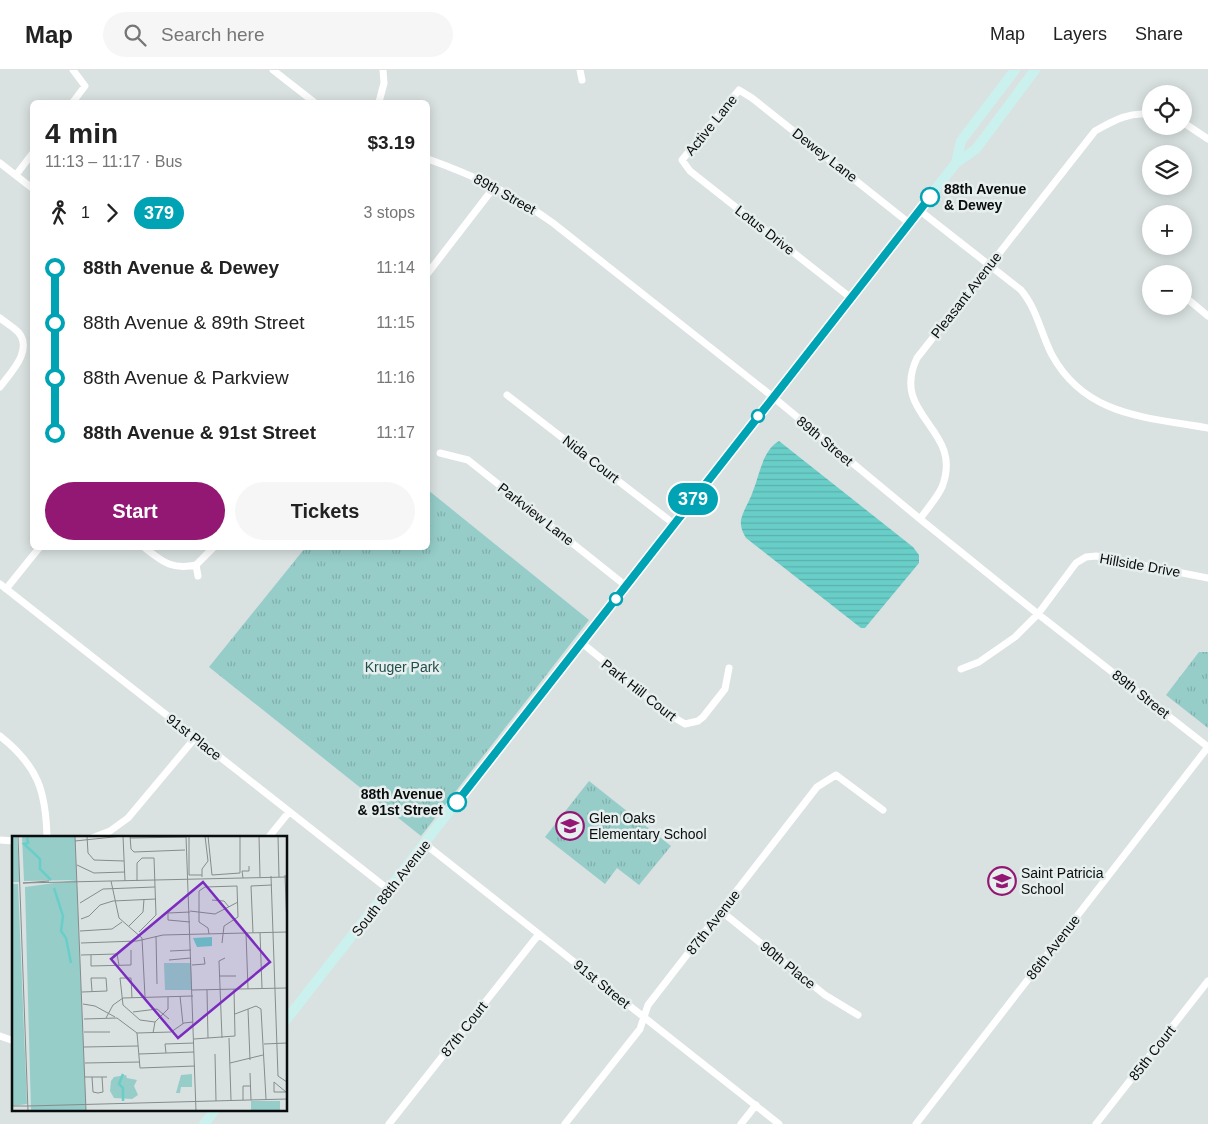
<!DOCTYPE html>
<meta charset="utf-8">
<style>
:root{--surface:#fff;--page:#f6f6f6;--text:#222;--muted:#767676;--line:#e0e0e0;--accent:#931874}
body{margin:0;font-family:Arial,sans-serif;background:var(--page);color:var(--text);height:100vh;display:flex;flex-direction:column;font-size:19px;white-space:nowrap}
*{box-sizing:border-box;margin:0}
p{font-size:16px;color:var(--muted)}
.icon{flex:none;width:28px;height:28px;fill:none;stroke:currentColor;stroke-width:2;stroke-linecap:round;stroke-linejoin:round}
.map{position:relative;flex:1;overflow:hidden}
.sheet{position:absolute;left:30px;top:30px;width:400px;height:450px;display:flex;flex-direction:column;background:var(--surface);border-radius:8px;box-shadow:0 2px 12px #0003}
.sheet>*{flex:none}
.badge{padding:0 10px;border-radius:16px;font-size:18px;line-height:32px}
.buttons{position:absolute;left:1142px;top:15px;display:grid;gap:10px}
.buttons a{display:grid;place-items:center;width:50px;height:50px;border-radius:50%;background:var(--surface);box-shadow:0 2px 12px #0003;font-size:25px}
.map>.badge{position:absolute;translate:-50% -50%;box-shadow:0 0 0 2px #fff}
.legs{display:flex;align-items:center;gap:8px;height:55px;padding:0 15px;font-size:16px}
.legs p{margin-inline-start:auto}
.overview{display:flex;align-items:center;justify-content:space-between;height:85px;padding:0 15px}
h1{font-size:28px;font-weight:600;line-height:38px}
.cta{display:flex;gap:10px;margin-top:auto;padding:10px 15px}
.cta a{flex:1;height:58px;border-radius:30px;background:var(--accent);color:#fff;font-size:20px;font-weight:600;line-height:58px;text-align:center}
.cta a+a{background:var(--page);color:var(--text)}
ul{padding:0 15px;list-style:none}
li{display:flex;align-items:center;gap:18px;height:55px;font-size:19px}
li i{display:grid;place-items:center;width:8px;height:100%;margin:0 6px;background:currentColor}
li i::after{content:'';width:12px;height:12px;margin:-6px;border:4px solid;border-radius:50%;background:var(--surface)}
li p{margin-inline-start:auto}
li:first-child i{background:linear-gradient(#0000 50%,currentColor 0)}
li:last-child i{background:linear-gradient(currentColor 50%,#0000 0)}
header{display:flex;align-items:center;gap:30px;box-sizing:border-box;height:70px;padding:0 25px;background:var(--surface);border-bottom:1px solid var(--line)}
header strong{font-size:24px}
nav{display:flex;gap:28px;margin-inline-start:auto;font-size:18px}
.search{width:350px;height:45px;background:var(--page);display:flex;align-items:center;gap:12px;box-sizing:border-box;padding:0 18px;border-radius:28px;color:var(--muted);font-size:19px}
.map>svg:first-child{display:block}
.park{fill:url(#park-tufts)}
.water{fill:url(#water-rules)}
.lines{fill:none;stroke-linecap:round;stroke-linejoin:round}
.street{stroke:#fff;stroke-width:7}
.secondary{stroke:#cbf1ef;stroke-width:10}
.line-1-casing{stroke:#fff;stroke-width:11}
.line-1{stroke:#00a3b4;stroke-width:8}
.stop-1-dot{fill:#fff;stroke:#00a3b4;stroke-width:2.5}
.labels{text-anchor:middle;stroke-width:5;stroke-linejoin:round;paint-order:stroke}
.street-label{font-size:14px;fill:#0a0d0d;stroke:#e7efee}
.stop-label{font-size:14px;font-weight:bold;fill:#0a0d0d;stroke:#e7efee;text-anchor:start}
.park-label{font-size:14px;fill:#214e4c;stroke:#e7efee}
.poi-label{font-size:14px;fill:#0a0d0d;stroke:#e7efee;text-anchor:start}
.inset-river{fill:none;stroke:#6acec8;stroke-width:2.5}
.inset-road{fill:none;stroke:#868c8c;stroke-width:1}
.view{fill:#7b2cbf;fill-opacity:0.15;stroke:#7b2cbf;stroke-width:2.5}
.inset-edge{fill:none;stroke:#0a0d0d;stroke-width:2.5}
</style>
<header>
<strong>Map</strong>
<div class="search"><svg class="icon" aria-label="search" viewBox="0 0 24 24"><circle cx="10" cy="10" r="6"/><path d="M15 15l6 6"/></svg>Search here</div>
<nav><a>Map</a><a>Layers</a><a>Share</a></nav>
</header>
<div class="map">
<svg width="1208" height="1054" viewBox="0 0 1208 1054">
<defs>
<pattern id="park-tufts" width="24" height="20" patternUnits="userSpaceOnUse" patternTransform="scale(1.25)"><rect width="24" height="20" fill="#96cdc9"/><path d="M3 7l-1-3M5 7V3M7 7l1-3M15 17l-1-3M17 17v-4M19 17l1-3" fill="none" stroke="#80afab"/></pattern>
<pattern id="water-rules" width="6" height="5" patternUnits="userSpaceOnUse" patternTransform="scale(1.25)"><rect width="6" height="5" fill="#6acec8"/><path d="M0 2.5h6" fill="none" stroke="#5bb0ab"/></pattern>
</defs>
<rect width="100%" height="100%" fill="#d9e1e1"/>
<path class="park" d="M 428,420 L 589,550 L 421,766 L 209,597 L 305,478 L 428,478 Z
M 1199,582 L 1208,582 L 1208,658 L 1166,625 Z
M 589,711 L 671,776 L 639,815 L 617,798 L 605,814 L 545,767 Z"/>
<path class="water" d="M 779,371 L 913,477 L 919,485 L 919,493 L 865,558 L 861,558 L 746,468 C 743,463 740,457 741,450 C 743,440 750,431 753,421 C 760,404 762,381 779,371 Z"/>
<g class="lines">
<path class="street" d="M 273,0 L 314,32
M 580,0 L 582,10
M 73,32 L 85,16 L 73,0
M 379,32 L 384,13 L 383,0
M 1184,53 L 1208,69
M 428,89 C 475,106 512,123 553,153 L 773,327 L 920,449 L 1038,544 L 1208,677
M 0,93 L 32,118
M 16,105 L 32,84
M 919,140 L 1021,220 C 1037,239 1041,264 1052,285 C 1086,347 1147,347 1208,358
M 428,203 L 495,116
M 1184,226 L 1208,246
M 851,228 L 690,101 L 682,90 L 739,20 L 752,28 L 909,153
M 0,248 C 6,253 14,257 19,263 C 33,281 10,303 0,317
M 507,325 L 674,454
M 440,383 L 468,390 L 626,516
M 920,449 C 927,439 937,428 942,417 C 965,358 889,347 917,288 L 1095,61 C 1113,51 1130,41 1151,45
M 145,478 C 163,492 172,500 196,495
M 196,495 L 213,478
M 196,495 L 198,506
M 0,514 L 389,820
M 6,519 L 39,478
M 582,573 L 670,645 L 685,654 L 698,651 L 703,647 L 725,619 L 729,598
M 961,599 L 979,592 L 1015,567 L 1038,544 L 1076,493 L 1086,487 L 1096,486 L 1208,508
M 0,666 C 38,696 46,721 47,768
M 92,768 L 110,761 L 128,748 L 195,668
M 268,768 L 289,742
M 0,770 L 14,771
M 425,774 L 779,1054
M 721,841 L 825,925 L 858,945
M 0,966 L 14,971
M 389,1054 L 539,864
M 565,1054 L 640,959 L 648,935 L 817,717 L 836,705 L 883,740
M 741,1054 L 756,1035
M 916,1054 L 1208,677
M 1096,1054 L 1208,911"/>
<path class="secondary" d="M 956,93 L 961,71 L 1015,0
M 286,950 L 956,93 L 976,79 L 1035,0
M 204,1054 L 215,1040"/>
</g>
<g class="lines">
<defs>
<path id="line-1" d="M 457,732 L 930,127"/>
</defs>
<use href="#line-1" class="line-1-casing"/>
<use href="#line-1" class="line-1"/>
</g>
<defs>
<symbol id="school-ring" viewBox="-11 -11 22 22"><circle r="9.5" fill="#e7efee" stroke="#931874" stroke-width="1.5"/><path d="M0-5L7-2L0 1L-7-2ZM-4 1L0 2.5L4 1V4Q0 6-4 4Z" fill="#931874"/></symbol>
</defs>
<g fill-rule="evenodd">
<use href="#school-ring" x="554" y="740" width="32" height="32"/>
<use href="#school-ring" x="986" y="795" width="32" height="32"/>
</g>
<g class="stop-1-dot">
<circle cx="930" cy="127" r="9"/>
<circle cx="758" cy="346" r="6"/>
<circle cx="616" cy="529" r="6"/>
<circle cx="457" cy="732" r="9"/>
</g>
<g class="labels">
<g class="street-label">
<text transform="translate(711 55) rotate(-51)" y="5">Active Lane</text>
<text transform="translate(825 85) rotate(38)" y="5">Dewey Lane</text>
<text transform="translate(505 124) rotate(29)" y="5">89th Street</text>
<text transform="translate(765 160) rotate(38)" y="5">Lotus Drive</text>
<text transform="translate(966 225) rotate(-52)" y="5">Pleasant Avenue</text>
<text transform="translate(825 371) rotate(40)" y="5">89th Street</text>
<text transform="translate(591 389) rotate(38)" y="5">Nida Court</text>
<text transform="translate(536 444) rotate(38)" y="5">Parkview Lane</text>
<text transform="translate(1140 495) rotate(10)" y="5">Hillside Drive</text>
<text transform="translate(639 620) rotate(38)" y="5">Park Hill Court</text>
<text transform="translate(1141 624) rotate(38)" y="5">89th Street</text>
<text transform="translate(194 667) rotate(38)" y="5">91st Place</text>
<text transform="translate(391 818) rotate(-52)" y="5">South 88th Avenue</text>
<text transform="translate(713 852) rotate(-52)" y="5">87th Avenue</text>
<text transform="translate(1053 877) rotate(-52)" y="5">86th Avenue</text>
<text transform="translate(788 895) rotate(39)" y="5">90th Place</text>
<text transform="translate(602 914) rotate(39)" y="5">91st Street</text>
<text transform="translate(464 959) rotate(-52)" y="5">87th Court</text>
<text transform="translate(1152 983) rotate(-52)" y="5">85th Court</text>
</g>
<g class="stop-label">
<text x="944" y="124">88th Avenue<tspan x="944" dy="16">&amp; Dewey</tspan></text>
<text x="443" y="729" text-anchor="end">88th Avenue<tspan x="443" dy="16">&amp; 91st Street</tspan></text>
</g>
<g class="park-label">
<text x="402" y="602">Kruger Park</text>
</g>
<g class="poi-label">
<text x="589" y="753">Glen Oaks<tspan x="589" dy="16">Elementary School</tspan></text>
<text x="1021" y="808">Saint Patricia<tspan x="1021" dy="16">School</tspan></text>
</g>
</g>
<g transform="translate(12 766)">
<rect width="275" height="275" fill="#d9e1e1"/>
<path d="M 180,238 L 180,251 L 169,251 L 168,257 L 164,257 L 169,239 Z" fill="#96cdc9"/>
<path d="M 114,239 L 115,242 L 125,244 L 122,250 L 126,259 L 120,263 L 102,262 L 98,255 L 99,245 L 102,241 Z" fill="#96cdc9"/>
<path d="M 0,0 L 5,0 L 8,46 L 0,46 ZM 10,0 L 63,0 L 74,275 L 19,275 L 13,51 L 64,44 L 12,45 ZM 0,48 L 6,48 L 15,268 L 0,270 ZM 152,127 L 179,127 L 180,154 L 153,154 ZM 239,265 L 268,265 L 268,275 L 239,275 Z" fill="#96cdc9"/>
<path d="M 200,101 L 200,110 L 185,111 L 181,102 Z" fill="#6acec8"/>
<path class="inset-river" d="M 15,0 L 16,7 L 12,8 L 28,23 L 28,33 L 39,44M 42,52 L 51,80 L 49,95 L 54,102 L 59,127M 111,265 L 111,252 L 107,248 L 111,238"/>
<path class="inset-road" d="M 6,0 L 16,275M 63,0 L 74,275M 75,0 L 76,17 L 82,24 L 112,25M 111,0 L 113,45M 118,0 L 119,13 L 122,16 L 173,14M 174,0 L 184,275M 177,0 L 177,39 L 190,39M 196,0 L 200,39M 247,0 L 248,41M 266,0 L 267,41M 118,2 L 174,1M 63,5 L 111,0M 65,29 L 82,37 L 113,36M 200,39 L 228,37 L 228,0M 273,39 L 275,91M 259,40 L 266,240 L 275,246M 190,41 L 190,33 L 196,25 L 193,0M 231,42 L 230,35 L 237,35 L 237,30M 99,45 L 107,82 L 130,102 L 133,161M 125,45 L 125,27 L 130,22 L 142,22 L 144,79 L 127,96M 11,47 L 275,41M 11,47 L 37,45M 200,64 L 212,65 L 217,71M 68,67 L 91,53 L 143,51M 178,75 L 203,78 L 226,66M 178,76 L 156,77 L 156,84 L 178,86M 69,83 L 77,80 L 88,69 L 101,65 L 144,63M 117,90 L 131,76 L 132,63M 68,95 L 100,93 L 110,86M 234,97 L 236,153M 241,97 L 239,50 L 260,49M 248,97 L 250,152M 197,98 L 196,92 L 187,86 L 187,55 L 193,51 L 225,50 L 226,81 L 212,90 L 210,107M 144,100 L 145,148M 69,107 L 125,105 L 151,99 L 275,96M 158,115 L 179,114M 69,119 L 105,118 L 107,129M 79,119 L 79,130 L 119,129 L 119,114M 157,124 L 179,122M 180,129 L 193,128 L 192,121M 207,140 L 224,140M 180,154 L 275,152M 195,154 L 196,202M 70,156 L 95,155 L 94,142 L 79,142 L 80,155M 168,160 L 171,188M 120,162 L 119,142 L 108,142 L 111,169 L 128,184 L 143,186M 71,168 L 83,170 L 103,181M 236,173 L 238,224M 121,176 L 145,173 L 157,183M 223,178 L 244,170 L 249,173 L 254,263M 94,182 L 101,169 L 111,162 L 181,160M 72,183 L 105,182 L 125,197 L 159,196 L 172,187 L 181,186M 72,196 L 98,196M 125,197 L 128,232 L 183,230M 141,197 L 143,186 L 156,173 L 156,161M 210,202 L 207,125 L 213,122M 217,202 L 219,264M 182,203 L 223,200 L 222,153M 252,208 L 275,207M 72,211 L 126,210M 154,217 L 153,208 L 182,207M 127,218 L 182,216M 203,218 L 204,265M 73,227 L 128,226M 218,227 L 251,219M 238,237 L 239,264M 73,241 L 95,241M 80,241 L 81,256 L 86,257 L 91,256 L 90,241M 274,256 L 262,246 L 262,256 L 275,256M 231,264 L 231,250 L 238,250M 0,270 L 16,270M 16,270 L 275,263"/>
<path class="view" d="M 191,46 L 258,126 L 166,202 L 99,123 Z"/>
<rect width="275" height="275" class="inset-edge"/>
</g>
</svg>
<div class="buttons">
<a><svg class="icon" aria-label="locate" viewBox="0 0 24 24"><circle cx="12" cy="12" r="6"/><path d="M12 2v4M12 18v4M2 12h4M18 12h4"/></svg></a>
<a><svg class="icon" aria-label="layers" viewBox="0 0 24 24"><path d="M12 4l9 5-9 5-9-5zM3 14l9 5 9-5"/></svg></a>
<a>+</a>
<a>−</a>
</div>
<b class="badge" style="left:693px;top:429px;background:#00a3b4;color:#fff">379</b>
<section class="sheet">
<div class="overview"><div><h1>4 min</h1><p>11:13 – 11:17 · Bus</p></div><b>$3.19</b></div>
<div class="legs"><svg class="icon" aria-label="walk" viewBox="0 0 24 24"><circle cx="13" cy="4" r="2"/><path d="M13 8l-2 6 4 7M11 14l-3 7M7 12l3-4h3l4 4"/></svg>1<svg class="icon" aria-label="forward" viewBox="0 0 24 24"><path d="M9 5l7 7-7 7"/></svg><b class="badge" style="background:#00a3b4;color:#fff">379</b><p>3 stops</p></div>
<ul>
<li><i style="color:#00a3b4"></i><b>88th Avenue &amp; Dewey</b><p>11:14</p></li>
<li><i style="color:#00a3b4"></i><span>88th Avenue &amp; 89th Street</span><p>11:15</p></li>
<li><i style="color:#00a3b4"></i><span>88th Avenue &amp; Parkview</span><p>11:16</p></li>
<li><i style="color:#00a3b4"></i><b>88th Avenue &amp; 91st Street</b><p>11:17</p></li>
</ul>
<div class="cta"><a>Start</a><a>Tickets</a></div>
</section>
</div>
